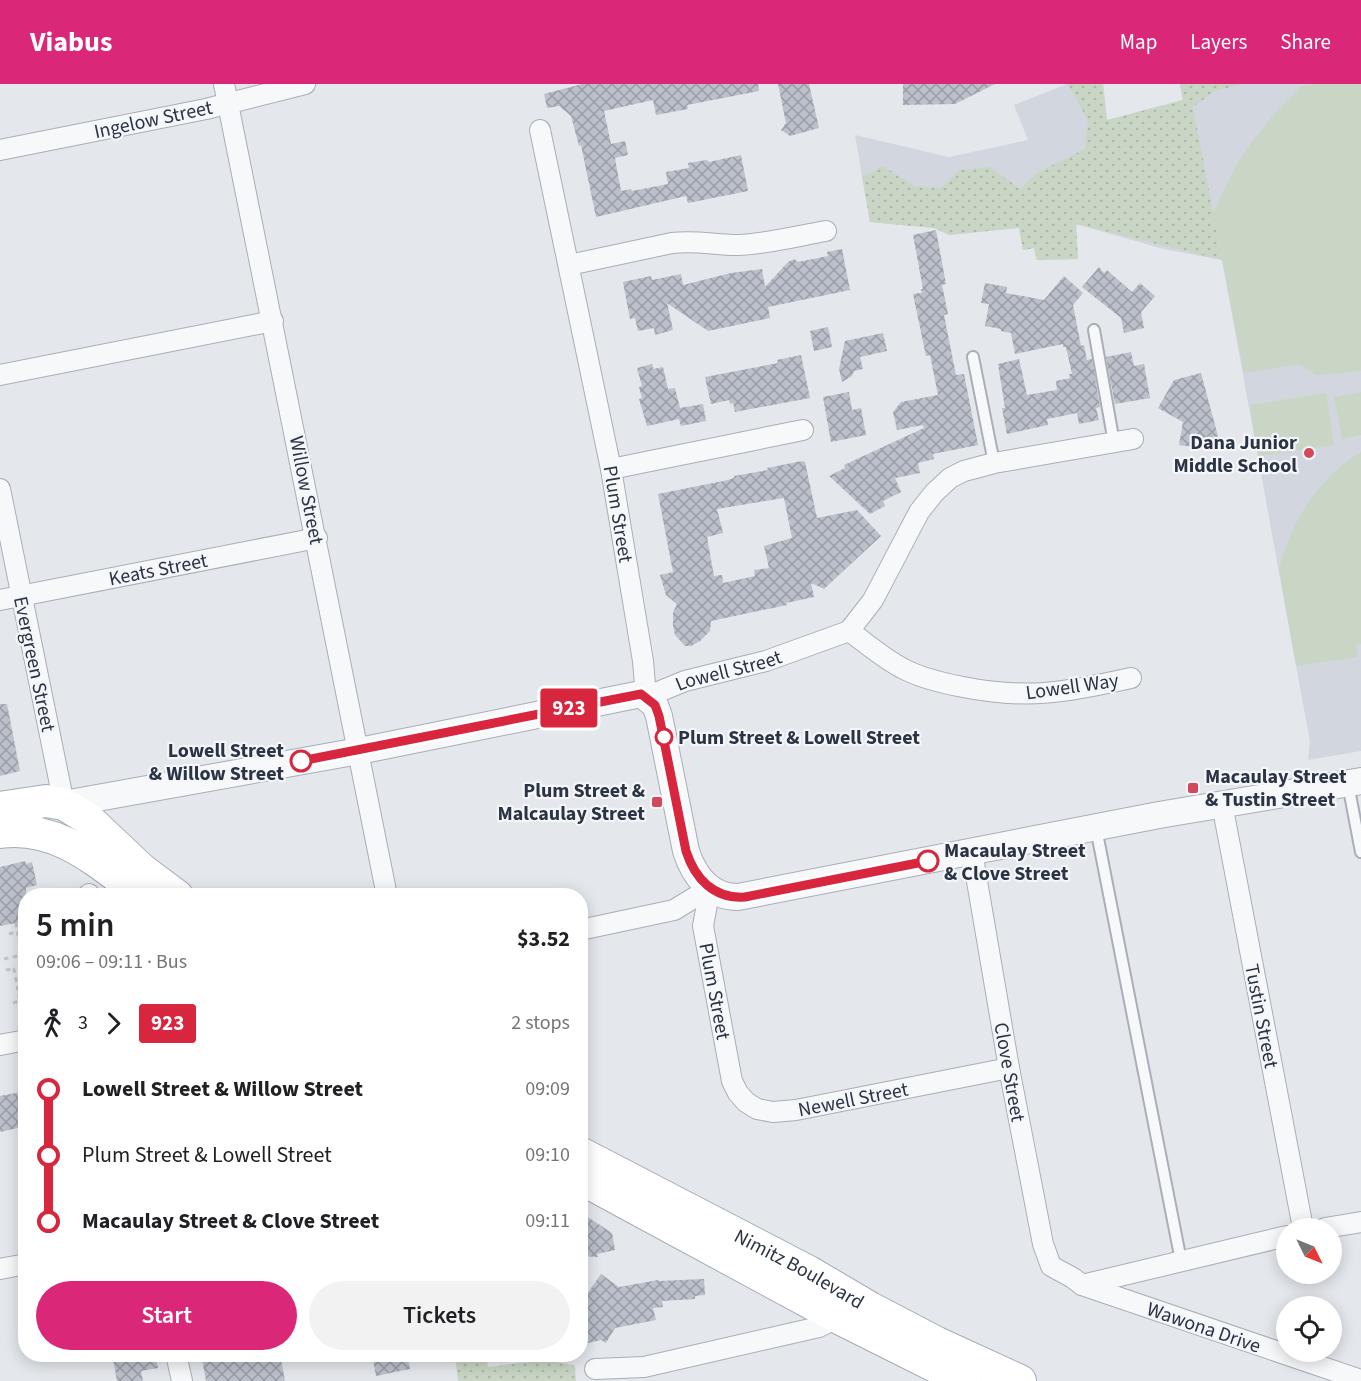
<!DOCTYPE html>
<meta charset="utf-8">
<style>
:root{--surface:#fff;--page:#f2f2f2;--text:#202124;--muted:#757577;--accent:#db2777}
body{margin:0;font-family:"Source Sans 3",sans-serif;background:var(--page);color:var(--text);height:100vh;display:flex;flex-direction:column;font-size:22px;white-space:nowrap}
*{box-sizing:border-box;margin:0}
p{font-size:20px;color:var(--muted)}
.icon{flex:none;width:33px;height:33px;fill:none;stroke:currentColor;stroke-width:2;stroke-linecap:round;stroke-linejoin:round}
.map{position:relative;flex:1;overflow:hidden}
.drawer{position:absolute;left:18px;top:804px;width:570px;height:474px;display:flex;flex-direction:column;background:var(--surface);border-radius:24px;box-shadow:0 3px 15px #0003}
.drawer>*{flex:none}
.badge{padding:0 12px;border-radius:4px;font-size:21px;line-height:39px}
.needle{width:39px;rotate:133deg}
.tools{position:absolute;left:1276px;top:1134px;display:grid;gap:12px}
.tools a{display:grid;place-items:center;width:66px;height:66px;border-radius:50%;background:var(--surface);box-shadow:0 3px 15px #0003;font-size:30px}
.map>.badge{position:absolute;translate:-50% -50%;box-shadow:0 0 0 3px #fff}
.legs{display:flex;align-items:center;gap:9px;height:66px;padding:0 18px;font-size:20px}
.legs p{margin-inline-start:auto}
.headline{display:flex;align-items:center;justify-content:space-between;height:102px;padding:0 18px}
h1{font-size:33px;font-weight:600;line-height:45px}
.action{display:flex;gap:12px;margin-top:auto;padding:12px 18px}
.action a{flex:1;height:69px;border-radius:36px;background:var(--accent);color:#fff;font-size:24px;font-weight:600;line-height:69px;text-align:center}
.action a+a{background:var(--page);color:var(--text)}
ul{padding:0 18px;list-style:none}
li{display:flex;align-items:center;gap:21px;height:66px;font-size:22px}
li i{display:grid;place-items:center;width:9px;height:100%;margin:0 8px;background:currentColor}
li i::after{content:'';width:15px;height:15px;margin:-8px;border:4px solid;border-radius:50%;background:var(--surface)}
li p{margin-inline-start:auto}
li:first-child i{background:linear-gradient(#0000 50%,currentColor 0)}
li:last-child i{background:linear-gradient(currentColor 50%,#0000 0)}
header{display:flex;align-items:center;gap:36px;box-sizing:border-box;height:84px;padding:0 30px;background:var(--accent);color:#fff}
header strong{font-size:28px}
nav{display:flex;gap:33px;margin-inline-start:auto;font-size:21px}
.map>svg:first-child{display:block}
.built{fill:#d2d6de}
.grass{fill:url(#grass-dots)}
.pitch{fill:#c9d6c5}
.building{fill:url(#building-cross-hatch);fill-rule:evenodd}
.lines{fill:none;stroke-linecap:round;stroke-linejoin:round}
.service-casing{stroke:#a9aeb7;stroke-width:14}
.minor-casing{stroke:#a9aeb7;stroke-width:22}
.tertiary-casing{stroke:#a9aeb7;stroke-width:28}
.primary-casing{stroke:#a3abb8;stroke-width:34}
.path{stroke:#c2c5cb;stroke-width:3;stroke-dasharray:4.5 4.5;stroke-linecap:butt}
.service{stroke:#f7f8fa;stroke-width:10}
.minor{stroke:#f7f8fa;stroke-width:20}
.tertiary{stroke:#f7f8fa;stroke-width:26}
.primary{stroke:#fff;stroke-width:32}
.line-1-casing{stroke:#fff;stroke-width:14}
.line-1{stroke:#d7263d;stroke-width:9}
.poi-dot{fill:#d1495b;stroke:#f4f6f9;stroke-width:2}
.stop-1-dot{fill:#fff;stroke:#d7263d;stroke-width:3}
.labels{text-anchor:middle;stroke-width:4.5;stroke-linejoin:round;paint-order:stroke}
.street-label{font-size:20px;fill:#2b3445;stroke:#f4f6f9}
.poi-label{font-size:20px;font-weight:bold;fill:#2b3445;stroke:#f4f6f9;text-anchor:end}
.stop-label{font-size:20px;font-weight:bold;fill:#2b3445;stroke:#f4f6f9;text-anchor:start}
</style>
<header>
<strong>Viabus</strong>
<nav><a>Map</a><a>Layers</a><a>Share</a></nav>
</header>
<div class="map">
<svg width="1361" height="1297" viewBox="0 0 1361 1297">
<defs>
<pattern id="grass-dots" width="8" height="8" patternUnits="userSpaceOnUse" patternTransform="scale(1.5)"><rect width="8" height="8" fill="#c9d6c5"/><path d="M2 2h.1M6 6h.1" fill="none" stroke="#adb8ab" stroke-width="1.8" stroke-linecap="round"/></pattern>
<pattern id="building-cross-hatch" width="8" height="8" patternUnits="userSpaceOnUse" patternTransform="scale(1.5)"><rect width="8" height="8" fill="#bbc0ca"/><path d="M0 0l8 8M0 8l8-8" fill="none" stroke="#989da6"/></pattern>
</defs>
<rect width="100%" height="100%" fill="#e4e7ec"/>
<path class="built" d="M 1067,0 L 1103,0 L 1107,36 L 1183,16 L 1180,0 L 1361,0 L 1361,667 L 1308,676 L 1310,658 L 1222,176 L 1163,165 L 1076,140 L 1078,175 L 1037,176 L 1034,164 L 1023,166 L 1019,144 L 949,151 L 934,144 L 870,138 L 855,51 L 949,73 L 1028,56 L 1014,21 Z"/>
<path class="grass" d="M 1068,0 L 1103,0 L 1107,36 L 1183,16 L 1180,0 L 1242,0 L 1215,7 L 1193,23 L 1222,176 L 1076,140 L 1078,175 L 1037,176 L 1034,164 L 1023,166 L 1019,144 L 949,151 L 934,144 L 870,138 L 862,93 L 883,82 L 914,102 L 941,104 L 960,86 L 990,83 L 1020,105 L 1037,89 L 1085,65 L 1088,37 Z
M 455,1271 L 486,1271 L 488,1283 C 516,1280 548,1273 575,1282 L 576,1297 L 458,1297 Z"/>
<path class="pitch" d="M 1313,0 L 1361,0 L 1361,287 L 1316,291 L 1300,280 L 1244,289 L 1213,129 L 1235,83 L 1254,55 L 1276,28 L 1302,2 Z
M 1361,308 L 1361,351 L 1342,355 L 1334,313 Z
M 1326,309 L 1334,361 L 1258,372 L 1250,321 Z
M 1361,368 L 1361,560 L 1356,561 L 1358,573 L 1296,582 L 1279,486 C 1290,438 1319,393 1361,368 Z"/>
<path class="building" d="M 582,0 L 758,0 L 759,7 L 687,21 L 688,25 L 656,31 L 653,16 L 604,27 L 611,60 L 625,57 L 628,71 L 615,74 L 621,107 L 631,105 L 632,107 L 668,100 L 666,88 L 689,84 L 688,79 L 707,76 L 709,78 L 741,71 L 748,107 L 688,119 L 686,112 L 596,133 L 581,61 L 579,62 L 571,32 L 559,22 L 547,24 L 544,10 Z
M 778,0 L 809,0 L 819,44 L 790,52 L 781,46 L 786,39 Z
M 903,0 L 995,0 L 955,20 L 903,21 Z
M 936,146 L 946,200 L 942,201 L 948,230 L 944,231 L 956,291 L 964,290 L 978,361 L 933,370 L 934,375 L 918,379 L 920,389 L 895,394 L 901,408 L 883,417 L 885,422 L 870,430 L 829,392 L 845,384 L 844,381 L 924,344 L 923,341 L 897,346 L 893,328 L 901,318 L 938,311 L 930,271 L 926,272 L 913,210 L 922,209 L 921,205 L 923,205 L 913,151 Z
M 842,165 L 850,206 L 768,223 L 770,234 L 708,247 L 667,219 L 673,246 L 655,251 L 654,244 L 638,247 L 635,234 L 630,235 L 623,198 L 651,192 L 652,196 L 681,190 L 683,201 L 731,189 L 762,185 L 765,203 L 788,178 L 794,175 L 798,178 L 828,172 L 827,168 Z
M 1099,183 L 1104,189 L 1107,186 L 1132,208 L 1140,199 L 1155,212 L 1141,228 L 1144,244 L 1124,249 L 1121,234 L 1082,203 Z
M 1064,192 L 1083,209 L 1073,221 L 1081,262 L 1084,261 L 1087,276 L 1092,275 L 1100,323 L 1096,324 L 1099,336 L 1079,340 L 1077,329 L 1047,335 L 1048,341 L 1007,350 L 1002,324 L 1005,324 L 998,280 L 1019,275 L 1027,311 L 1057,306 L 1056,297 L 1070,294 L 1069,290 L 1072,290 L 1066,263 L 1063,263 L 1063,260 L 1015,270 L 1011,249 L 1001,247 L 1001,245 L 985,242 L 989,220 L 981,219 L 985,199 L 1007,203 L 1006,209 L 1044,216 Z
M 828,243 L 832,263 L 814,267 L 810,247 Z
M 883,249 L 887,267 L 860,273 L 863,285 L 854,287 L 852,292 L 842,298 L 839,285 L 845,257 Z
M 1131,268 L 1134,282 L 1144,280 L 1150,314 L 1115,320 L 1106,273 Z
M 801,271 L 810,314 L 735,328 L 733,319 L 730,320 L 729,316 L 711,320 L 705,293 L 778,279 L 777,276 Z
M 652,280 L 653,285 L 663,283 L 668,305 L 675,304 L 680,324 L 703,320 L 706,337 L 681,342 L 679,335 L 647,342 L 639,315 L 642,314 L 639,303 L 642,302 L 637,284 Z
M 1201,289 L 1219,356 L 1194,363 L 1179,361 L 1183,338 L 1158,324 L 1174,296 Z
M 849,308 L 852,326 L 861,324 L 866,351 L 831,358 L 823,313 Z
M 802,377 L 805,378 L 817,434 L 857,426 L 881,452 L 824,505 L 811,499 L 814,513 L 786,519 L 787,521 L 711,537 L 710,547 L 700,557 L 691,562 L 685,562 L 675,551 L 673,541 L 673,529 L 677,520 L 666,511 L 660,491 L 673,488 L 658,410 L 728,396 L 734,394 L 734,392 L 768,386 L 767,384 ZM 784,414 L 792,454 L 764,462 L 769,484 L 754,486 L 755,492 L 723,499 L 722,491 L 714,492 L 707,453 L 723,449 L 717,425 Z
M 0,620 L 7,620 L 20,687 L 0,692 Z
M 25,777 L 26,780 L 32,778 L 37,801 L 26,804 L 26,837 L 0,842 L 0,783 Z
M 26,1007 L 26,1042 L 0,1048 L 0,1012 Z
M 580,1128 L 612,1149 L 615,1166 L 597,1170 L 598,1173 L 580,1172 Z
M 601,1190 L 619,1203 L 658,1196 L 659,1197 L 704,1195 L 705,1211 L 695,1212 L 695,1215 L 662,1217 L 663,1223 L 653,1224 L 656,1236 L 615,1244 L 606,1259 L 601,1256 L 580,1261 L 580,1220 Z
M 135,1270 L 155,1270 L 158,1284 L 141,1287 L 143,1297 L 117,1297 L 113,1275 Z
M 223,1270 L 280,1270 L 285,1297 L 206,1297 L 202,1275 Z
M 372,1270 L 407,1270 L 410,1285 L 376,1292 Z"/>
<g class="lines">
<defs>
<path id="service" d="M 1094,246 L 1114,359
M 973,273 L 994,379
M 1348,700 L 1361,768
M 1096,744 L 1181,1177"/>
<g id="minor">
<path d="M 224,0 L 387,812"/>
<path id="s1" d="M 540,46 L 611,385 L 643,577 L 646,613 L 685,597 L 766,577 L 849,547 L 873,516 L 919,428 L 934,409 L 950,394 L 964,387 L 994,379 L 1133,355"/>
<path d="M 0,66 L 206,25 L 305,0"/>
<path d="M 569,181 L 672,159 C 697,156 714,161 738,161 C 767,160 797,152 826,147"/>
<path d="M 0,291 L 273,237"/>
<path d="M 611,385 L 803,346"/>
<path d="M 0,405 L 64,720"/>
<path d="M 0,516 L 317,454"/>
<path d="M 849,547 C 866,559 883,574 902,584 C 920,594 942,599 963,603 C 1027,616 1068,608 1131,594"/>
<path d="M 1222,720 L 1303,1144"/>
<path d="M 972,768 L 1009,984 L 1043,1160 L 1051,1182 L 1073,1194 L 1082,1201 L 1287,1152"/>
<path id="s2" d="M 710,804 L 703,842 L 732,997 L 738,1009 L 746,1018 L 757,1025 L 773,1028 L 796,1026 L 1009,984"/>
<path d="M 89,810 L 90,812"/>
<path d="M 580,846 L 674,826 L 710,804"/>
<path d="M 0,961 L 26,956"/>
<path d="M 1325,1144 L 1361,1138"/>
<path d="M 0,1185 L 26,1180"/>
<path d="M 1082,1201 L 1361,1296"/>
<path d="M 176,1270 L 182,1297"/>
<path d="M 595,1285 L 644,1283 L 819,1243 L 843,1231"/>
</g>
<path id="tertiary" d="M 64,720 L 359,667 L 641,610 L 655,621 L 659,632 L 686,767 C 694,792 710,813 738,813 L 1159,731 L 1361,697"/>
<g id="primary">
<path d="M 0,724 L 46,717 L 64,720 L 88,735 L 141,785 L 177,812"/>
<path d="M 0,748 C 59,740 99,780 144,812"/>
<path id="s3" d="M 580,1069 L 809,1188 L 870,1224 L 937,1259 L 1020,1297"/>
<path d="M 580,1094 L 837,1233 L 965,1297"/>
</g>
</defs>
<use href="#service" class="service-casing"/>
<use href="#minor" class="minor-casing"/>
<use href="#tertiary" class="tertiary-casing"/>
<use href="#primary" class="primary-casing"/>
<path class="path" d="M 14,830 L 22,871 L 26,870
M 9,850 L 17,848
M 4,875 L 22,871
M 6,886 L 14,885
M 13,919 L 20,917 L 14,885 L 26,883"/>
<use href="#service" class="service"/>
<use href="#minor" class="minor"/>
<use href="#tertiary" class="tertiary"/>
<use href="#primary" class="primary"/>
</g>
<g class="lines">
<defs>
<path id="line-1" d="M 301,677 L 641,610 L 655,621 L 659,632 L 686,767 C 695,795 714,815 745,813 L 928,777"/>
</defs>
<use href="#line-1" class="line-1-casing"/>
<use href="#line-1" class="line-1"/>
</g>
<g class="poi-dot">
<circle cx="1309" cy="369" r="6"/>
<rect x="1187" y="698" width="12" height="12" rx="3"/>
<rect x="651" y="712" width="12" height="12" rx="3"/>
</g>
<g class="stop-1-dot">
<circle cx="664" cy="653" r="8"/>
<circle cx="301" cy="677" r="10"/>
<circle cx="928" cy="777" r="10"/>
</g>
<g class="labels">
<g class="street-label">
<text transform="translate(153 35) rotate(-12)" y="7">Ingelow Street</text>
<text transform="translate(307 406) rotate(79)" y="7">Willow Street</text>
<text dy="7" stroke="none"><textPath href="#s1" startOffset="392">Plum Street</textPath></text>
<text transform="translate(158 485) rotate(-11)" y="7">Keats Street</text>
<text transform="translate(35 580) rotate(78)" y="7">Evergreen Street</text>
<text dy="7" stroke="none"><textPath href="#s1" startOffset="664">Lowell Street</textPath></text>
<text transform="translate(1072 602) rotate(-8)" y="7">Lowell Way</text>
<text dy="7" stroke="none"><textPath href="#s2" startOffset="105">Plum Street</textPath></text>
<text transform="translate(1262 932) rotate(79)" y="7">Tustin Street</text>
<text transform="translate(1010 988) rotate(80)" y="7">Clove Street</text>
<text transform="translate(853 1015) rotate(-11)" y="7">Newell Street</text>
<text dy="7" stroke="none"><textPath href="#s3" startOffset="248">Nimitz Boulevard</textPath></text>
<text transform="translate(1204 1243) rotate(19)" y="7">Wawona Drive</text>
</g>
<g class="poi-label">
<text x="1297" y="365">Dana Junior<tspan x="1297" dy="23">Middle School</tspan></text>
<text x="1205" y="699" text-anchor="start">Macaulay Street<tspan x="1205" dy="23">&amp; Tustin Street</tspan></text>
<text x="645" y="713">Plum Street &amp;<tspan x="645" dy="23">Malcaulay Street</tspan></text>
</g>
<g class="stop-label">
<text x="678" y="660">Plum Street &amp; Lowell Street</text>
<text x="284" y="673" text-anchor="end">Lowell Street<tspan x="284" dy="23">&amp; Willow Street</tspan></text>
<text x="944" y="773">Macaulay Street<tspan x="944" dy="23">&amp; Clove Street</tspan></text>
</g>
</g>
</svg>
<div class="tools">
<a><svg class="needle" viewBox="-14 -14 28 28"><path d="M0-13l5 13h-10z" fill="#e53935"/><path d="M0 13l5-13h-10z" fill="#757577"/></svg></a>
<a><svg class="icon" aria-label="locate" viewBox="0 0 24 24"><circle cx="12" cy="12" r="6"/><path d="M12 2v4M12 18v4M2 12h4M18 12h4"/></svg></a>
</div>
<b class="badge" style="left:569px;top:624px;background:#d7263d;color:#fff">923</b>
<section class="drawer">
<div class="headline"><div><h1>5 min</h1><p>09:06 – 09:11 · Bus</p></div><b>$3.52</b></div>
<div class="legs"><svg class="icon" aria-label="walk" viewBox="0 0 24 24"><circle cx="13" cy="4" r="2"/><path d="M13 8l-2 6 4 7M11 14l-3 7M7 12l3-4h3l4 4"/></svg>3<svg class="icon" aria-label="forward" viewBox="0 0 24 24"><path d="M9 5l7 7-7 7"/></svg><b class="badge" style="background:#d7263d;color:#fff">923</b><p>2 stops</p></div>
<ul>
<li><i style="color:#d7263d"></i><b>Lowell Street &amp; Willow Street</b><p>09:09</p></li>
<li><i style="color:#d7263d"></i><span>Plum Street &amp; Lowell Street</span><p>09:10</p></li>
<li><i style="color:#d7263d"></i><b>Macaulay Street &amp; Clove Street</b><p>09:11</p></li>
</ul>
<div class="action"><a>Start</a><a>Tickets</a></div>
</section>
</div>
